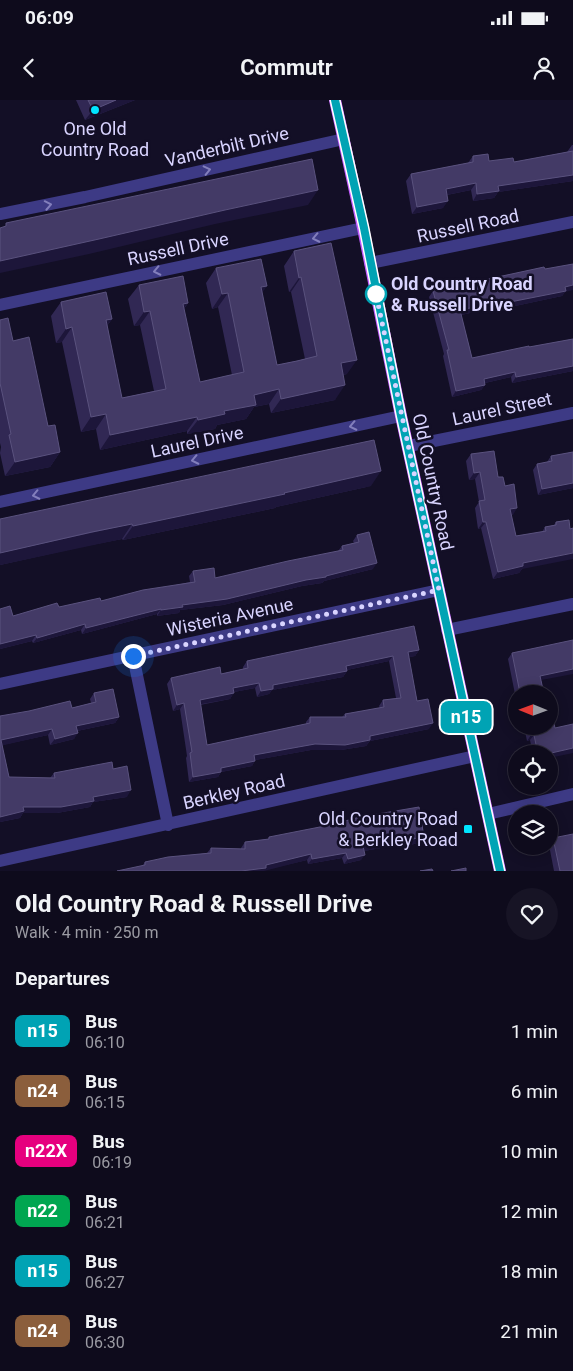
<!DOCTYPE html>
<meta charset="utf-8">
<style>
:root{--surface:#0e0b1c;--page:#171425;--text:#f1f3f6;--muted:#9b9ba3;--line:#2e2b3b}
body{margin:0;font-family:Roboto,sans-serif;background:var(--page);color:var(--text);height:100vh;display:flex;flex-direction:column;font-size:19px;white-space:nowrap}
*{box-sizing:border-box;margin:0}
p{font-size:16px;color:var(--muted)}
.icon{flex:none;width:28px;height:28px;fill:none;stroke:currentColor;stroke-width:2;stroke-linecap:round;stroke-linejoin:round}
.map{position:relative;height:771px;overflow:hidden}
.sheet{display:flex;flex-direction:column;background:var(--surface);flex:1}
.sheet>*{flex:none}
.badge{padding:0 10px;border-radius:8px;font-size:18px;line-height:32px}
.needle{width:32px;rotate:271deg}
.tools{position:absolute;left:508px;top:585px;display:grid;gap:10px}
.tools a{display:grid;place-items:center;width:50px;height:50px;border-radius:50%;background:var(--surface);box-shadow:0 2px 12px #0003,0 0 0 1px var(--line);font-size:25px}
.you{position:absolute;width:25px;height:25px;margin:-12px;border:4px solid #fff;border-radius:50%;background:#1a73e8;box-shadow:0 0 0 8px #1a73e833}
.map>.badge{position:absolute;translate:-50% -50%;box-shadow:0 0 0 2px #fff}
h2{padding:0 15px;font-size:19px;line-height:45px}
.round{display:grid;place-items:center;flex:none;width:52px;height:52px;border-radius:26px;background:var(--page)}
.head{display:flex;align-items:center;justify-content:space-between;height:85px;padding:0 15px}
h1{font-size:24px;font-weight:700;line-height:38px}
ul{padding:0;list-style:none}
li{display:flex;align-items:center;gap:15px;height:60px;padding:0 15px}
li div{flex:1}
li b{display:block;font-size:19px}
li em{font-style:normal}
li .badge{min-width:55px;font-weight:700;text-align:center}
.status{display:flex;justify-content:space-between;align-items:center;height:35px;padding:0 25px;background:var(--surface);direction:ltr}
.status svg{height:14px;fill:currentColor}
header{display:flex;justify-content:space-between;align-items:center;height:65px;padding:0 15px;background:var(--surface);font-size:22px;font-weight:700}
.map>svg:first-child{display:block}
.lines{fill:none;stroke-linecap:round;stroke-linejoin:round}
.street{stroke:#3d3a85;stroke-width:12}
.primary{stroke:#c25bff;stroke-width:12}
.wall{fill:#312854;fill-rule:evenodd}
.shaded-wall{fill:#1d163a}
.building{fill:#433a66;stroke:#5a527e;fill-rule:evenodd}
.oneway{stroke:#837fbc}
.line-casing{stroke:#fff;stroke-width:11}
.line{stroke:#00a3b4;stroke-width:8}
.walk{stroke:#d9d4ff;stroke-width:5;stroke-dasharray:0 9}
.poi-dot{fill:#00e5ff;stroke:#130f26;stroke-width:2}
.stop-dot{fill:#fff;stroke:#00a3b4;stroke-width:2.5}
.labels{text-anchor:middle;stroke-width:5;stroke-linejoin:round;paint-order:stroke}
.poi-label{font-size:18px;fill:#d9d4ff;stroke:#130f26}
.street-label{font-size:18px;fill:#d9d4ff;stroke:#130f26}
.stop-label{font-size:18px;font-weight:bold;fill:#d9d4ff;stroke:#130f26;text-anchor:start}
</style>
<div class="status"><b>06:09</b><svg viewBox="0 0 49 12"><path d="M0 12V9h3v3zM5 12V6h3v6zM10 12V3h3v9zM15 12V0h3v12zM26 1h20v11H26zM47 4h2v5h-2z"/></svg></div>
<header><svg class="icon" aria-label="back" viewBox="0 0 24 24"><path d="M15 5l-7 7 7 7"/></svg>Commutr<svg class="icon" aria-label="person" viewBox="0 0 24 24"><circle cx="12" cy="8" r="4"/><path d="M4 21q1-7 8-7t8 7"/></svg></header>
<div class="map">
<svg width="573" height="771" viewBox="0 0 573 771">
<rect width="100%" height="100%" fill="#130f26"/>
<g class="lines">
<path class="street" d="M 0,114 L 85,97 L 344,39
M 370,163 L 573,122
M 0,205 L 363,128
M 409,346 L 573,313
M 0,402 L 401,316
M 447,530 L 573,504
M 133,556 L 168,725
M 0,584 L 439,490
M 488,714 L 573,694
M 0,761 L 475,656"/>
<path class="primary" d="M 335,0 L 363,128 L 401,316 L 500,771"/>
</g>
<path class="wall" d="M 76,0 L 135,0 L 85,20 Z
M 572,45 L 573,45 L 573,81 L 498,92 L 494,98 L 473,101 L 471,90 L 447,95 L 443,108 L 412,114 L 406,81 L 411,74 L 468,63 L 473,56 L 489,61 L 514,62 L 567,52 Z
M 294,151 L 347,274 L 343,275 L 335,300 L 271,313 L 269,304 L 254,307 L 246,319 L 217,325 L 215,329 L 187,334 L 187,331 L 100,350 L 96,329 L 81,332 L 62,242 L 56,243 L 51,216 L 61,202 L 112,219 L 107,226 L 122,298 L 154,291 L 140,225 L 134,226 L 128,199 L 139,185 L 188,203 L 184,209 L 200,282 L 232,275 L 218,207 L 212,209 L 206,183 L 216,168 L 262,193 L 277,265 L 305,259 L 291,192 L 289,192 L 284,166 Z
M 545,169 L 565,192 L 562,196 L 506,208 L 506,205 L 461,215 L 472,258 L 573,239 L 573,271 L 512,283 L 511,277 L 485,283 L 485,285 L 481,290 L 452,297 L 443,256 L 444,254 L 429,197 L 433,191 Z
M 0,220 L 13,241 L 48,326 L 60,352 L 50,367 L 5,376 L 0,353 L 1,347 L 0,343 Z
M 573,352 L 573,388 L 538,395 L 533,370 L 537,364 L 547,362 L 551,356 Z
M 471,354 L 498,377 L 505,386 L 513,415 L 511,415 L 516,436 L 542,432 L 545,427 L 554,425 L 556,422 L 569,420 L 522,469 L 519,473 L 493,479 L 481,428 L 478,429 L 475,408 L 479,402 L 475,379 L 469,380 L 466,361 Z
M 371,386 L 276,407 L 275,408 L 123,440 L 122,439 L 81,447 L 0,465 L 0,419 Z
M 357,435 L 373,469 L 324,481 L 322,483 L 302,486 L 223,505 L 180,510 L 179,513 L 157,516 L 157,514 L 82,534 L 81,530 L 33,543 L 32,541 L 0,549 L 0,509 L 13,516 L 59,507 L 101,501 L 190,482 L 189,476 L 193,471 L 215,478 L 338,451 L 342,446 L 354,443 L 353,441 Z
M 419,550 L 415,556 L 409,557 L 417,601 L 429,629 L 370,641 L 366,646 L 341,650 L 311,650 L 255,660 L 252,666 L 221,672 L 218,677 L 189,682 L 186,658 L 187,656 L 180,609 L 173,611 L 167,584 L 171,578 L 221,574 L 243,569 L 243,567 L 247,561 ZM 389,561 L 396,598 L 383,600 L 379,606 L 380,608 L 345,614 L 342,617 L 310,617 L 306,622 L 306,624 L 207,645 L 200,605 L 230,599 L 234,592 L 255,588 L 257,597 L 269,594 L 272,590 L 343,577 L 347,571 L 347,570 Z
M 512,553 L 541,580 L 544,594 L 516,594 L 516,599 L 508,559 Z
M 94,593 L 119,617 L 115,623 L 77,631 L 74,639 L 50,645 L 48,635 L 2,645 L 9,677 L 50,678 L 54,673 L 113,669 L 127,697 L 93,702 L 90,707 L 57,713 L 23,713 L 20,718 L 0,722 L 0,616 L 72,608 L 91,603 L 90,599 Z
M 524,626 L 549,626 L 549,654 L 533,654 L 530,640 L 527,641 Z
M 269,737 L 424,737 L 420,743 L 403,746 L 403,744 L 364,751 L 361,760 L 344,764 L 342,758 L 308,764 L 307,760 L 264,770 L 143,765 L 145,762 L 207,753 L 211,748 L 241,749 L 241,748 L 245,742 L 268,739 Z
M 553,738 L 573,771 L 554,771 L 549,745 Z"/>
<path class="shaded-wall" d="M 116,0 L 135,0 L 85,20 L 93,10 Z
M 573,75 L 573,81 L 498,92 L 494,98 L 473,101 L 477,94 L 498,86 Z
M 476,83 L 471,90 L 441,96 L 446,89 Z
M 318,90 L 308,105 L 215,124 L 89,154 L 0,173 L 0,161 L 225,110 Z
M 448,101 L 443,108 L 412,114 L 417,107 Z
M 301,177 L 291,192 L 289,192 L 299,178 Z
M 573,185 L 573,190 L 565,192 L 562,196 L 506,208 L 510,202 Z
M 267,186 L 257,200 L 261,187 Z
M 228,193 L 218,207 L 212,209 L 222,194 Z
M 510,200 L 506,205 L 456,216 L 460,210 Z
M 188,203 L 178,217 L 183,204 Z
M 150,211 L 140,225 L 134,226 L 144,212 Z
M 112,219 L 102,233 L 106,220 Z
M 72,227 L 62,242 L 56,243 L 66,229 Z
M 357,260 L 347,274 L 331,277 L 341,263 Z
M 573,266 L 573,271 L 512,283 L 516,277 Z
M 515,272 L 511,277 L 480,284 L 484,279 Z
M 345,285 L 335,300 L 271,313 L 281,299 Z
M 485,285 L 481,290 L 452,297 L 456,291 Z
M 279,289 L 269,304 L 254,307 L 246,319 L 217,325 L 215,329 L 187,334 L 198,320 L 224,311 L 254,295 Z
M 106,314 L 96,329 L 81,332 L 91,317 Z
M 197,317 L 187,331 L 100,350 L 110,335 Z
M 60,352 L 50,367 L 5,376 L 15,362 Z
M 381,371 L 371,386 L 276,407 L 275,408 L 123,440 L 133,426 Z
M 480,372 L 475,379 L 469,380 L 474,373 Z
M 573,383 L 573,388 L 538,395 L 542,389 Z
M 517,408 L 513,415 L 505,416 L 510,409 Z
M 483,422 L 486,422 L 481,428 L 478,429 Z
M 132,424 L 122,439 L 0,465 L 0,453 Z
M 573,453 L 573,459 L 522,469 L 519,473 L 493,479 L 498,472 L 523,463 Z
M 377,463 L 373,469 L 324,481 L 322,483 L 302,486 L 223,505 L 180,510 L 179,513 L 157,516 L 161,510 L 182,505 L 326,476 Z
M 161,509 L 157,514 L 82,534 L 86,528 Z
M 85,524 L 81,530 L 33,543 L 37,538 Z
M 36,535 L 32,541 L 0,549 L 0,544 Z
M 419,550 L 415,556 L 405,558 L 408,552 Z
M 393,556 L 389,561 L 342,571 L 346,566 Z
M 573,569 L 573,574 L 536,581 L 540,576 Z
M 347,571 L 343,577 L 272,590 L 269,594 L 257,597 L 261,591 L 273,585 Z
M 259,583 L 255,588 L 229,593 L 233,588 Z
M 234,593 L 230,599 L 196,605 L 200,600 Z
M 184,603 L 180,609 L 173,611 L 177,605 Z
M 119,617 L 115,623 L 72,632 L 76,626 Z
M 433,623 L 429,629 L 370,641 L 366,646 L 341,650 L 311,650 L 250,661 L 254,655 L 315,644 L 370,636 Z
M 52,629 L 48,635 L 0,646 L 1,640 Z
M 78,633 L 74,639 L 50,645 L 55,639 Z
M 531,635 L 534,635 L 530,640 L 527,641 Z
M 573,648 L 573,653 L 549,658 L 549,654 L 547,654 Z
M 255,661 L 252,666 L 221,672 L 218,677 L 189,682 L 193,677 L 221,668 Z
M 131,690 L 127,697 L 93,702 L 90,707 L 57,713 L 23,713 L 20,718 L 0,722 L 0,717 L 23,707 Z
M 424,737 L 420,743 L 403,746 L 407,740 Z
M 407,738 L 403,744 L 359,752 L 363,746 Z
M 346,753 L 342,758 L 308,764 L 312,759 Z
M 311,754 L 307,760 L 264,771 L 241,771 Z
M 365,755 L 361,760 L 344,764 L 348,759 Z"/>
<path class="building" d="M 88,0 L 116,0 L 93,10 Z
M 573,51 L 573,75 L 498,86 L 499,91 L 477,94 L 476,83 L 446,89 L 448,101 L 417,107 L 411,74 L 473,62 L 473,56 L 488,54 L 489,61 L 513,58 L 514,62 Z
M 312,59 L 318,90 L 225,110 L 99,139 L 0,161 L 0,128 L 6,126 L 6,123 Z
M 331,143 L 357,260 L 341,263 L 345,285 L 281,299 L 279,289 L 254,295 L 256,305 L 224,311 L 225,314 L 198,320 L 197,317 L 110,335 L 106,314 L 91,317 L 72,227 L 66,229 L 61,202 L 106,192 L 112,219 L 106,220 L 122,298 L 166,289 L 150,211 L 144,212 L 139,185 L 183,176 L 188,203 L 183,204 L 200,282 L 226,276 L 244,272 L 228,193 L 222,194 L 216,168 L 261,159 L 267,186 L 261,187 L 277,265 L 297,261 L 317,256 L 301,177 L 299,178 L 294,151 Z
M 573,164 L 573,185 L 565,187 L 566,191 L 510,202 L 510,200 L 460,210 L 472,258 L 529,246 L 529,247 L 573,239 L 573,266 L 516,277 L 515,272 L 484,279 L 485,285 L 456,291 L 447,250 L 449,250 L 433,191 L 544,167 L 545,169 Z
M 8,218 L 13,241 L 29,237 L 48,326 L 55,325 L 60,352 L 15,362 L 9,335 L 11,334 L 0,283 L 0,220 Z
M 374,340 L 381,371 L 284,393 L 285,394 L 133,426 L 132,424 L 92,432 L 0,453 L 0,419 Z
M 494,351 L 498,377 L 503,377 L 505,386 L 514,384 L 517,408 L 510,409 L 516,436 L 546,431 L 545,427 L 556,425 L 556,422 L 569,420 L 570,429 L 573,428 L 573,453 L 523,463 L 523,466 L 498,472 L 486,422 L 483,422 L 479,401 L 485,400 L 480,372 L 474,373 L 471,354 Z
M 573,352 L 573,383 L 542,389 L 537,364 L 552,361 L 551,356 Z
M 369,432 L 377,463 L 326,476 L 326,477 L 306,480 L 227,499 L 182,505 L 183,507 L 161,510 L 161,509 L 86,528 L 85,524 L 37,538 L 36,535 L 0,544 L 0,509 L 10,506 L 13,516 L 57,503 L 59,507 L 100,498 L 101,501 L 143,490 L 195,482 L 193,471 L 214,468 L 215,478 L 288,461 L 343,450 L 342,446 L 359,442 L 357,435 Z
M 414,526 L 419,550 L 408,552 L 417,601 L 428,599 L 433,623 L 370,636 L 370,640 L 345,645 L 315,644 L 254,655 L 255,661 L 221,668 L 221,672 L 193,677 L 190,653 L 192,652 L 184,603 L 177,605 L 171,578 L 220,567 L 221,574 L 248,568 L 247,561 ZM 393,556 L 401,598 L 383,600 L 384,607 L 345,614 L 346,617 L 310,617 L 310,623 L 207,645 L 200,600 L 234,593 L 233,588 L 259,583 L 261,591 L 273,589 L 273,585 L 347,571 L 346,566 Z
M 573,540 L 573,569 L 540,576 L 544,594 L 520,593 L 512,553 Z
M 113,589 L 119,617 L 76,626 L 78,633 L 55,639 L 52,629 L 1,640 L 9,677 L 55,678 L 54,673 L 112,662 L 113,669 L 127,666 L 131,690 L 93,697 L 94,701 L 61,707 L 23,707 L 24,711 L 0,717 L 0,616 L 29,611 L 70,601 L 72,608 L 96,602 L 94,593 Z
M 551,611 L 555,628 L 573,624 L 573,648 L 547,654 L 538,654 L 534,635 L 531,635 L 529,626 L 549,626 L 549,612 Z
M 419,707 L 424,737 L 407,740 L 407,738 L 363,746 L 365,755 L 348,759 L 346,753 L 312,759 L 311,754 L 266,765 L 266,768 L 241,771 L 117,771 L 145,765 L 145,762 L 168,757 L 211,753 L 211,748 L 245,749 L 245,742 L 269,739 L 269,737 L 330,725 L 360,717 Z
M 573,734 L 573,771 L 560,771 L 553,738 Z
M 466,768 L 466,771 L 451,771 Z
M 432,769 L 433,771 L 420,771 Z"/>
<defs><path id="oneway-chevron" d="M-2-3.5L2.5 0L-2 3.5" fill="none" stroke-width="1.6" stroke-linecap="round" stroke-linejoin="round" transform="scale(1.25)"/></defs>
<g class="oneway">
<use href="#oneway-chevron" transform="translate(207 70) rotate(-13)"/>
<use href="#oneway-chevron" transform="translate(48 105) rotate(-11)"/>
<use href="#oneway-chevron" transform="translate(316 138) rotate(168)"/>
<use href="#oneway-chevron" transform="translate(157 171) rotate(168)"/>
<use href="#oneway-chevron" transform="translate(353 326) rotate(168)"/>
<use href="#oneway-chevron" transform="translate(195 360) rotate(168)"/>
<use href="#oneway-chevron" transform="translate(36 395) rotate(168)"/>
</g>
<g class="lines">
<defs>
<path id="line" d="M 335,0 L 364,128 L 401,316 L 500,771"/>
</defs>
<use href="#line" class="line-casing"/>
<use href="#line" class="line"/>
<path class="walk" d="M 133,556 L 439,490 L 376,194"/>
</g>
<g class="poi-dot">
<circle cx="95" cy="10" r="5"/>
<rect x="463" y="724" width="10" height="10" rx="2.5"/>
</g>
<circle class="stop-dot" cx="376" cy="194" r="10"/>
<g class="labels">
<g class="poi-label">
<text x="95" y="35">One Old<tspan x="95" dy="21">Country Road</tspan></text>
<text x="458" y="725" text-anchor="end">Old Country Road<tspan x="458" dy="21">&amp; Berkley Road</tspan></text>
</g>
<g class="street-label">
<text transform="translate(227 47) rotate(-13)" y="6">Vanderbilt Drive</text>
<text transform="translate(468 126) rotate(-12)" y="6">Russell Road</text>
<text transform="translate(178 149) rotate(-12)" y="6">Russell Drive</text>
<text transform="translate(502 309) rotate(-12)" y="6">Laurel Street</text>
<text transform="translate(197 342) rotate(-12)" y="6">Laurel Drive</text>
<text transform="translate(433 382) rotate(78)" y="6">Old Country Road</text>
<text transform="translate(230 517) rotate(-12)" y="6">Wisteria Avenue</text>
<text transform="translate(234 692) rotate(-13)" y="6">Berkley Road</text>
</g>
<g class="stop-label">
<text x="391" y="190">Old Country Road<tspan x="391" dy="21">&amp; Russell Drive</tspan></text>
</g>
</g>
</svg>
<div class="tools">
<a><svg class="needle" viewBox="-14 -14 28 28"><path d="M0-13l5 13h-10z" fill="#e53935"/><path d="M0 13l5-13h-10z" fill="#9b9ba3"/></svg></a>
<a><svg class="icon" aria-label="locate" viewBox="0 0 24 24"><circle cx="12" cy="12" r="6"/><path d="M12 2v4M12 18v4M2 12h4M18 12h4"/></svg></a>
<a><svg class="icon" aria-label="layers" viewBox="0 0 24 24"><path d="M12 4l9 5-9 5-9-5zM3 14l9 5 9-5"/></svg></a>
</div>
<div class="you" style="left:133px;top:556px"></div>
<b class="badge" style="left:466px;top:617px;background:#00a3b4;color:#fff">n15</b>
</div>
<section class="sheet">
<div class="head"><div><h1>Old Country Road &amp; Russell Drive</h1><p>Walk · 4 min · 250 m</p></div><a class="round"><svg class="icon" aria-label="heart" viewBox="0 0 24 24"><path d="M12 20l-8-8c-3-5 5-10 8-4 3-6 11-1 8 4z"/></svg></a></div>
<h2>Departures</h2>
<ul>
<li><span class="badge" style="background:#00a3b4;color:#fff">n15</span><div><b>Bus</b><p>06:10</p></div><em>1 min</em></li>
<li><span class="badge" style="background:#8b5e3c;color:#fff">n24</span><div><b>Bus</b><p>06:15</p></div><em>6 min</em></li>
<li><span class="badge" style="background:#e6007e;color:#fff">n22X</span><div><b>Bus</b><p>06:19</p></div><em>10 min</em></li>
<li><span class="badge" style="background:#00a651;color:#fff">n22</span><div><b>Bus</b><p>06:21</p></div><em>12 min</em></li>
<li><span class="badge" style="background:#00a3b4;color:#fff">n15</span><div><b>Bus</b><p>06:27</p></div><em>18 min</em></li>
<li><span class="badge" style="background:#8b5e3c;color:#fff">n24</span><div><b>Bus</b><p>06:30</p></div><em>21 min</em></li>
</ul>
</section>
